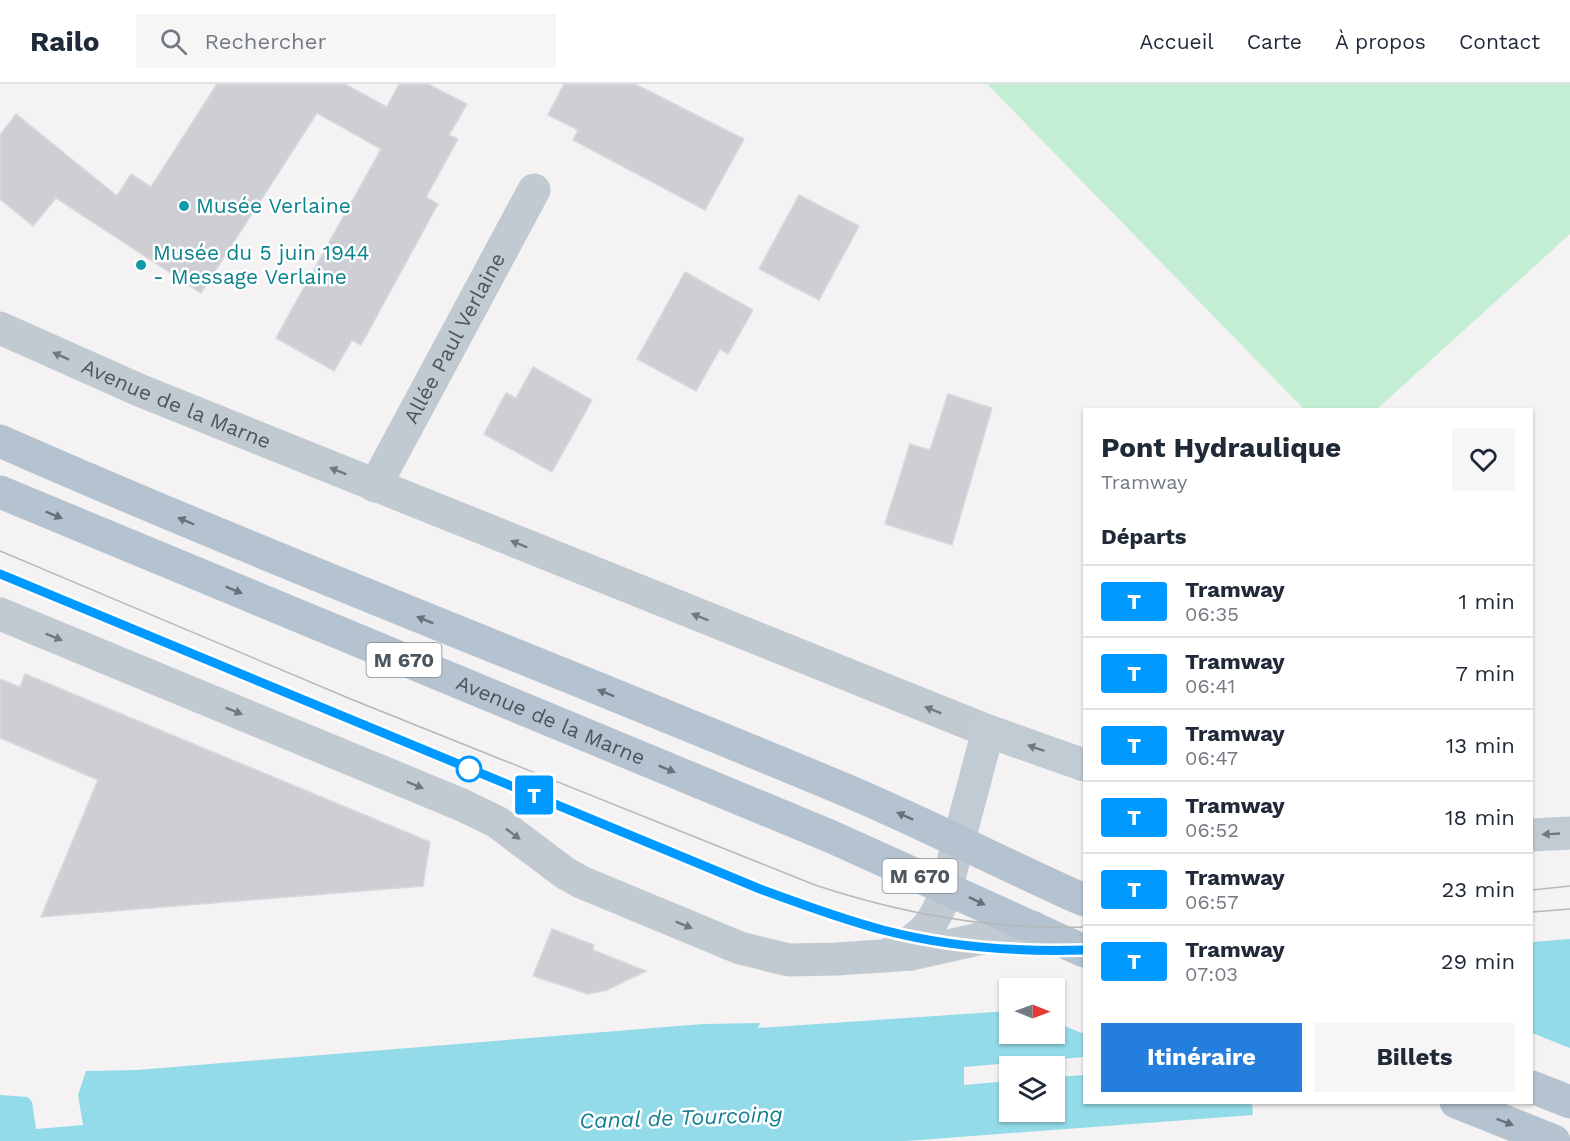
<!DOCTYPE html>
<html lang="fr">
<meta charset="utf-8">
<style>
:root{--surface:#fff;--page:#f6f6f7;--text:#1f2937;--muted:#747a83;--line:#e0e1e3;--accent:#247edd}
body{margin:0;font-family:"Work Sans",sans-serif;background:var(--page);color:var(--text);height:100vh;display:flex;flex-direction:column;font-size:22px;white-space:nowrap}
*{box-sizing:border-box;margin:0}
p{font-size:20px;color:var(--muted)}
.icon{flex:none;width:33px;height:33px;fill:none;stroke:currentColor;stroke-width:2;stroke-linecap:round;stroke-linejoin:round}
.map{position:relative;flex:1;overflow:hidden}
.panel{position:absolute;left:1083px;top:324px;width:450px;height:696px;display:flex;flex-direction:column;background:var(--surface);border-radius:0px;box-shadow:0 2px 4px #0004}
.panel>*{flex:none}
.badge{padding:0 12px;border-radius:4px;font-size:21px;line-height:39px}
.needle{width:39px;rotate:91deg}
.buttons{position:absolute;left:999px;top:894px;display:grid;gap:12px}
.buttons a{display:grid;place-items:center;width:66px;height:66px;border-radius:0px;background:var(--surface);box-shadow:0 2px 4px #0004;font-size:30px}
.map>.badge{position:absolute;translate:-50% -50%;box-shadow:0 0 0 3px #fff}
h2{padding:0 18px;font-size:22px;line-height:54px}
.round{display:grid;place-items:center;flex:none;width:63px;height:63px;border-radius:0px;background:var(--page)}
.headline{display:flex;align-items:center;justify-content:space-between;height:102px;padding:0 18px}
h1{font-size:28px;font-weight:700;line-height:45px}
.action{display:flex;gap:12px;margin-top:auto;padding:12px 18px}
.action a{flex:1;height:69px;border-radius:0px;background:var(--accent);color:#fff;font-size:24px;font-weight:700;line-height:69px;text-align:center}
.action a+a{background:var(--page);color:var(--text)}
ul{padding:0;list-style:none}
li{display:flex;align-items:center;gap:18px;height:72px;padding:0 18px;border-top:2px solid var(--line)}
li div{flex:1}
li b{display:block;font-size:22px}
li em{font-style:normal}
li .badge{min-width:66px;font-weight:700;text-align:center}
header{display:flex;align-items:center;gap:36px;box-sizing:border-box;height:84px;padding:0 30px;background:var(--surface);border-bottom:2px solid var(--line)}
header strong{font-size:28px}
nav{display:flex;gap:33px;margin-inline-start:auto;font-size:21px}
.search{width:420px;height:54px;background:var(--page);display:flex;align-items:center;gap:15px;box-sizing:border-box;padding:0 21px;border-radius:0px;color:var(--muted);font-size:22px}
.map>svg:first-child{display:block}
.green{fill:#c4eed3}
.water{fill:#94dbe9}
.building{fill:#cdcfd4;stroke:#d7d9dd;stroke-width:1.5}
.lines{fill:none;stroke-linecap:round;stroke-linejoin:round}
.minor{stroke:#c1cad0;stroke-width:33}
.tertiary{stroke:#c1cad0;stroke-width:33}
.secondary{stroke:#c1cbd4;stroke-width:33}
.primary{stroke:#b4c3cf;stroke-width:33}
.tram{stroke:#b5b8bc;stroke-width:1.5}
.oneway{fill:#6e7981}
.oneway2{fill:#65717b}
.oneway3{fill:#6e7982}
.line-casing{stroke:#fff;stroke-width:14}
.line{stroke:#09f;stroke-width:9}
.culture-dot{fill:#0f9aa8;stroke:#fff;stroke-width:2}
.stop-dot{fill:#fff;stroke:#09f;stroke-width:3}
.labels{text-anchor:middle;stroke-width:5;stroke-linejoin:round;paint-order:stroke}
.shield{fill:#fff;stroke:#81898f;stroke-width:1.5}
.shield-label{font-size:20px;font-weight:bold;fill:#4b565f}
.culture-label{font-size:21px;fill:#0d838f;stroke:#fff;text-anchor:start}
.street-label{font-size:21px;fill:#4b565f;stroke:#fff}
.water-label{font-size:22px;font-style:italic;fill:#147e92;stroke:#fff}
</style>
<header>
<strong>Railo</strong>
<div class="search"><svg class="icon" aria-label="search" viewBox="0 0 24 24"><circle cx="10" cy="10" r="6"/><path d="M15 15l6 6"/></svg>Rechercher</div>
<nav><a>Accueil</a><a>Carte</a><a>À propos</a><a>Contact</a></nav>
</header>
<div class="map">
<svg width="1570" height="1057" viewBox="0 0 1570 1057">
<rect width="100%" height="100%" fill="#f4f2f3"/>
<path class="green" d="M 987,0 L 1570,0 L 1570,150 L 1377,325 L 1304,325 Z"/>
<path class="water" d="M 1570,855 L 1570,964 L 1532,949 L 1532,858 Z
M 1009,927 L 1010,950 L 1054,950 L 1055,938 L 1084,950 L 1084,973 L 964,983 L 964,1001 L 1009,997 L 1010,1028 L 1054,1028 L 1055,993 L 1084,991 L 1084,1018 L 1252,1019 L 1253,1031 L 906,1057 L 0,1057 L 0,1011 L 28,1013 L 32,1018 L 36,1045 L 83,1041 L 78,1011 L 86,987 L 137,986 L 703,940 L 760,939 L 758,944 Z"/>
<path class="building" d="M 217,0 L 345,0 L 387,23 L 399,0 L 428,0 L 467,20 L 449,51 L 458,55 L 426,113 L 438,120 L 361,261 L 352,256 L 334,287 L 276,254 L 381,65 L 317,29 L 201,209 L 56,114 L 33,142 L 0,115 L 0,51 L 16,30 L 117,112 L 131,90 L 151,103 Z
M 564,0 L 635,0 L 744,55 L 705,126 L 573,56 L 578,46 L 548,31 Z
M 799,111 L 859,142 L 819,216 L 759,185 Z
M 685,188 L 753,226 L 728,270 L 720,265 L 696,307 L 637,275 Z
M 533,283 L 592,316 L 552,388 L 484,350 L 506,309 L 516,314 Z
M 948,310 L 992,324 L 952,461 L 885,440 L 910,360 L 930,366 Z
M 25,590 L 430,758 L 423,802 L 41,833 L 98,696 L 0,654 L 0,595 L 20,603 Z
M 552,845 L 594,861 L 593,866 L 646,887 L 607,906 L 588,910 L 533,892 Z"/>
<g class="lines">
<path class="minor" id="s1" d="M 375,402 L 534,106"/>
<g class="tertiary">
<path id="s2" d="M 0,244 L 139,306 L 988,647"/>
<path d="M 0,530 L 462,721 L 497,738 L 565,789 L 581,798 L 740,864 L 789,876 L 837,875 L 912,870 L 1032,843"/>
<path d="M 893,868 C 946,843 944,807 959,756"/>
</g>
<path class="secondary" d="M 1532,751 L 1570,749
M 959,756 L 988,647 L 1084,681"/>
<g class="primary">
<path d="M 0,357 C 280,480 566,589 848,707 C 928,741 1005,781 1084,816"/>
<path id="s3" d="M 0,408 L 832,753 L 1084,867"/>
<path d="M 1532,1003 L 1570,1018"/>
<path d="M 1456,1018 L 1554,1057"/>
</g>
<path class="tram" d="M 0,467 L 353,616 L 815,801 C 902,830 992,846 1084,843
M 0,490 L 760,805 C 801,819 841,835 883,846 C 948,863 1018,868 1084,866
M 1532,806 L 1570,802
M 1532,828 L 1570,825"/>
</g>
<defs><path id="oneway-solid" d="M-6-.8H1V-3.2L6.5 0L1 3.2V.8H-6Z" transform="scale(1.5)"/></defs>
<g class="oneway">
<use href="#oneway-solid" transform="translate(61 272) rotate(-156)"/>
<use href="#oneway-solid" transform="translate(338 387) rotate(-158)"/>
<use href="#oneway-solid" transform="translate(519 460) rotate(-158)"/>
<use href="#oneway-solid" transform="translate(700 533) rotate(-158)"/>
<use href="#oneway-solid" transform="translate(54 553) rotate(22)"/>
<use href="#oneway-solid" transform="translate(933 626) rotate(-158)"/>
<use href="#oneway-solid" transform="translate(234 627) rotate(22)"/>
<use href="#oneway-solid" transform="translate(415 701) rotate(22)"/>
<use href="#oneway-solid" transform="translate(513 750) rotate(37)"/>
<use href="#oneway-solid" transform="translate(684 841) rotate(22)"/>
</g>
<g class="oneway2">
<use href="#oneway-solid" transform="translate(54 431) rotate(22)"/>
<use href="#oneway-solid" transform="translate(186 437) rotate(-157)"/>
<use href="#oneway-solid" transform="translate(234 506) rotate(22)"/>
<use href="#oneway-solid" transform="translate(425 536) rotate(-158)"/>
<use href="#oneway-solid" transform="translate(606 609) rotate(-158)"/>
<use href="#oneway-solid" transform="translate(667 685) rotate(22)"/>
<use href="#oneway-solid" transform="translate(905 732) rotate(-156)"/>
<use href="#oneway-solid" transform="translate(977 817) rotate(26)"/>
<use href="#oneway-solid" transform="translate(1505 1038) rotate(21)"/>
</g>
<g class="oneway3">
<use href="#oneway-solid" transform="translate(1036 664) rotate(-161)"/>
<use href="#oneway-solid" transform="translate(1551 750) rotate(177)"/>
</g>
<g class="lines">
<defs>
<path id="line" d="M 0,490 L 760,805 C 801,820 841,835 883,846 C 948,863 1018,868 1084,866"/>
</defs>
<use href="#line" class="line-casing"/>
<use href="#line" class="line"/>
</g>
<g class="culture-dot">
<circle cx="184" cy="122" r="6"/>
<circle cx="141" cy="181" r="6"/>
</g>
<circle class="stop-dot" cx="469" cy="685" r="12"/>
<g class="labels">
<g class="shield">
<rect x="366.5" y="559" width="75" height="34" rx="4.5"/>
<rect x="882.5" y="775" width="75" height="34" rx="4.5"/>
</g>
<g class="shield-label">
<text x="404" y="583">M 670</text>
<text x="920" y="799">M 670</text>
</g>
<g class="culture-label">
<text x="196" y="129">Musée Verlaine</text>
<text x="153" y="176">Musée du 5 juin 1944<tspan x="153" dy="24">- Message Verlaine</tspan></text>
</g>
<g class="street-label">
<text dy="7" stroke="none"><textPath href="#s1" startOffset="168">Allée Paul Verlaine</textPath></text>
<text dy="7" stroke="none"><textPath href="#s2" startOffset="192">Avenue de la Marne</textPath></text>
<text dy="7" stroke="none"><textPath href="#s3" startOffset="596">Avenue de la Marne</textPath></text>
</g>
<g class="water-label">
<text transform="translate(681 1033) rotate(-2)" y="8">Canal de Tourcoing</text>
</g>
</g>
</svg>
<div class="buttons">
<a><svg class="needle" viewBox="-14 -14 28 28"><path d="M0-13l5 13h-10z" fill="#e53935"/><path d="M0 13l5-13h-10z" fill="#747a83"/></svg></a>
<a><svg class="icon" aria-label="layers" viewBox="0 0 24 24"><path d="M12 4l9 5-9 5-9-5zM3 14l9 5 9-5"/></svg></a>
</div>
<b class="badge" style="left:534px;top:711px;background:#09f;color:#fff">T</b>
<section class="panel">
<div class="headline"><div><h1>Pont Hydraulique</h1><p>Tramway</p></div><a class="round"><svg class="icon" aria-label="heart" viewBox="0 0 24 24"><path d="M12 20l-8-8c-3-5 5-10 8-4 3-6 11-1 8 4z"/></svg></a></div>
<h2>Départs</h2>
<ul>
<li><span class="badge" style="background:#09f;color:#fff">T</span><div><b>Tramway</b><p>06:35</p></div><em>1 min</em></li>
<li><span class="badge" style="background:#09f;color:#fff">T</span><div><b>Tramway</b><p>06:41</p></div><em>7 min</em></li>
<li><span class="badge" style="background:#09f;color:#fff">T</span><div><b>Tramway</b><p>06:47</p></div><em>13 min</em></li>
<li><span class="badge" style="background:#09f;color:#fff">T</span><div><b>Tramway</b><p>06:52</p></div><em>18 min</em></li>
<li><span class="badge" style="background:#09f;color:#fff">T</span><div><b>Tramway</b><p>06:57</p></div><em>23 min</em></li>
<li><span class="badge" style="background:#09f;color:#fff">T</span><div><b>Tramway</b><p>07:03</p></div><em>29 min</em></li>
</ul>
<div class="action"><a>Itinéraire</a><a>Billets</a></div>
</section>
</div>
